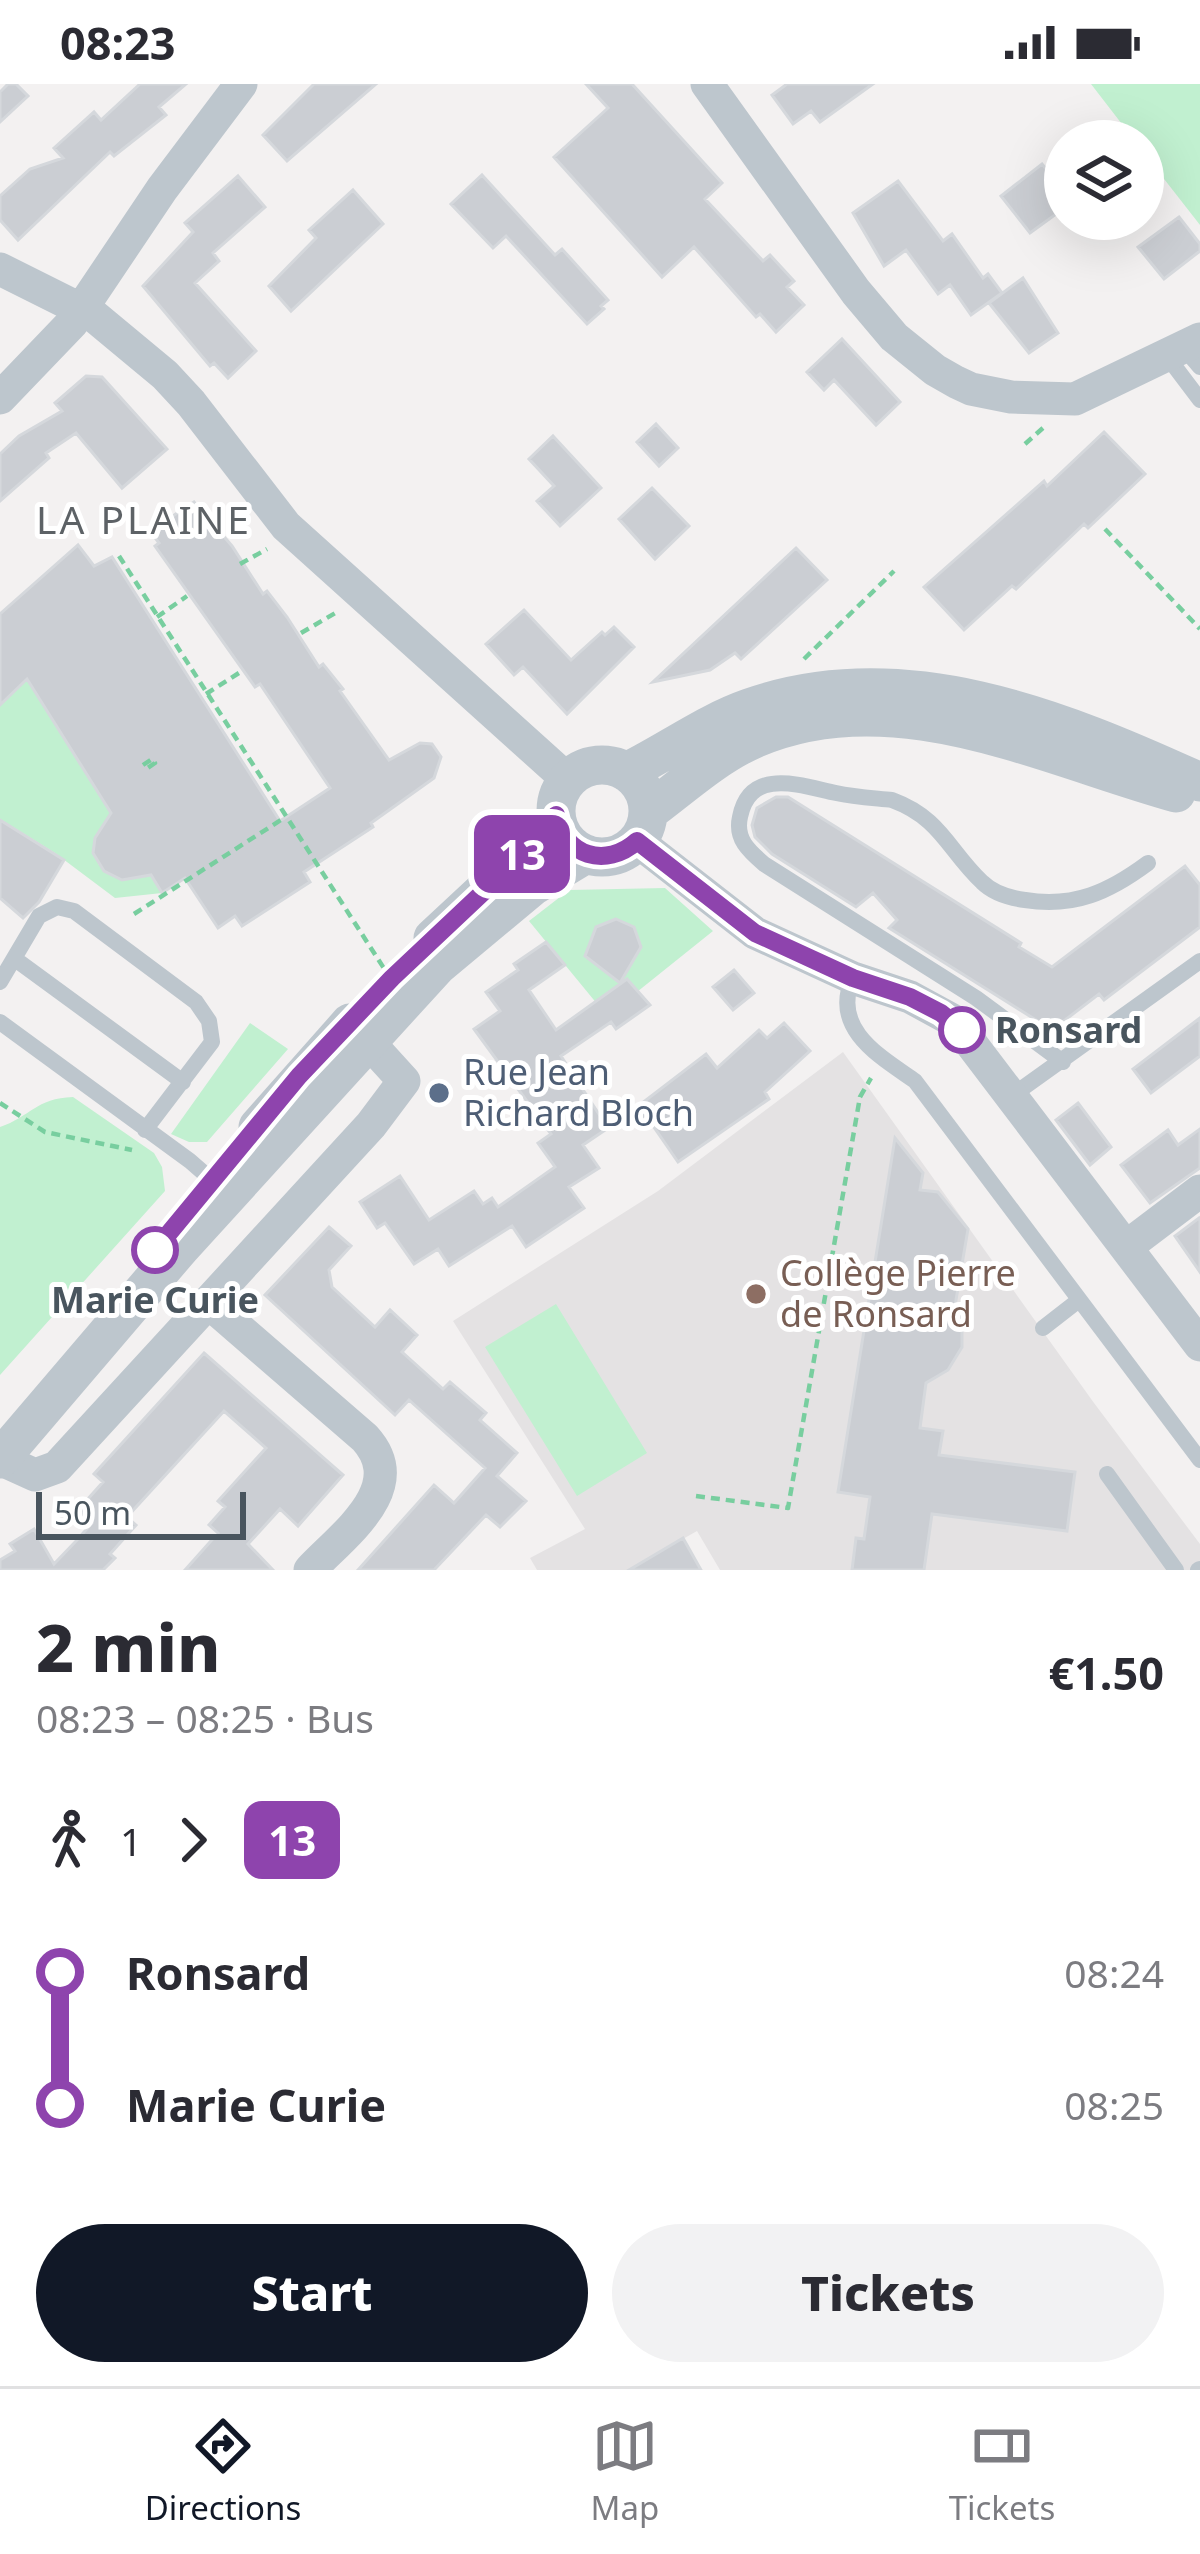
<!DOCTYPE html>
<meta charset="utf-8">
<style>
:root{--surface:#fff;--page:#f2f2f3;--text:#2b2b33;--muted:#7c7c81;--line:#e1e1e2;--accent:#111827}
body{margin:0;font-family:"Noto Sans",sans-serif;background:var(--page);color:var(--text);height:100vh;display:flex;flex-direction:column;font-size:45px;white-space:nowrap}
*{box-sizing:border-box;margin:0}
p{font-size:39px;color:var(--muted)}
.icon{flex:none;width:66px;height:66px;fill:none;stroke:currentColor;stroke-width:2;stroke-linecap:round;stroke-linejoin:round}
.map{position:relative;height:1486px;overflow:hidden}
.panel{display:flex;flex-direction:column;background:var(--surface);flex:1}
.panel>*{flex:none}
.badge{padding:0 24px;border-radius:18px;font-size:42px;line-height:78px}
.controls{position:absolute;left:1044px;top:36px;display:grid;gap:24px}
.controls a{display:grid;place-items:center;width:120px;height:120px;border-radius:50%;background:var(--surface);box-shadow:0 12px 48px #0002;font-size:60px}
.scale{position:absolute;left:36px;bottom:30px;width:210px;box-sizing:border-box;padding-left:12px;border:6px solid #49555e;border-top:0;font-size:33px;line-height:42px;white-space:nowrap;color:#49555e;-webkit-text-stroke:9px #fff;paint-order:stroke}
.map>.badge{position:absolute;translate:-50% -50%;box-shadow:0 0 0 6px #fff}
.legs{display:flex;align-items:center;gap:18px;height:132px;padding:0 36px;font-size:39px}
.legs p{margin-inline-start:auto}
.head{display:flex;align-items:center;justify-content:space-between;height:204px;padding:0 36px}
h1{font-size:66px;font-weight:800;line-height:90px}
.button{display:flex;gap:24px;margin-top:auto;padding:24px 36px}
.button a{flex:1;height:138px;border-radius:72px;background:var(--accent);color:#fff;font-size:48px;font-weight:800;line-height:138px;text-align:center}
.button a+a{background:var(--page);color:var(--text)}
ul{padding:0 36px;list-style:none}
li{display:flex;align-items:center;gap:42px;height:132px;font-size:45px}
li i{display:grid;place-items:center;width:18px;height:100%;margin:0 15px;background:currentColor}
li i::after{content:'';width:30px;height:30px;margin:-15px;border:9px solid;border-radius:50%;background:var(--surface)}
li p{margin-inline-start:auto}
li:first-child i{background:linear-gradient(#0000 50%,currentColor 0)}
li:last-child i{background:linear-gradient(currentColor 50%,#0000 0)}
.status{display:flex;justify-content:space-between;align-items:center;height:84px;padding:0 60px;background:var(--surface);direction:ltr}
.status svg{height:33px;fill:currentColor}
.menu{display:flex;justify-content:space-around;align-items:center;height:168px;border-top:3px solid var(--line);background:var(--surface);font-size:33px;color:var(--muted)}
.menu a{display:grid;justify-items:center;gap:6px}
.menu .selected{color:var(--accent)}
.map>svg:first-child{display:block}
.education{fill:#e4e2e3}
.green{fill:#c1f0d0}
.building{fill:#cbced3;stroke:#d5d8dc;stroke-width:3}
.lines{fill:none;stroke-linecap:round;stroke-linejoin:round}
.path{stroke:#78ce9f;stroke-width:4.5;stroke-dasharray:9 6;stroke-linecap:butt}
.service{stroke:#bdc6cd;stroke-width:16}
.minor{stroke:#bdc6cd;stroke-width:33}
.tertiary{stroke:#bdc6cd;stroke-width:39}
.line-1-casing{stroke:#fff;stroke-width:27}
.line-1{stroke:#8e44ad;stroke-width:18}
.stop-1-dot{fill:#fff;stroke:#8e44ad;stroke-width:6}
.service-dot{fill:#5c6f8a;stroke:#fff;stroke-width:4.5}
.education-dot{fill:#8d6e63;stroke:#fff;stroke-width:4.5}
.labels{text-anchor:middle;stroke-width:10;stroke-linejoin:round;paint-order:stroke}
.stop-label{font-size:36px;font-weight:bold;fill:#49555e;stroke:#fff;text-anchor:start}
.service-label{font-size:36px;fill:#4e5e75;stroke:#fff;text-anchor:start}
.education-label{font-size:36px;fill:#785e54;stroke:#fff;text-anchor:start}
.neighbourhood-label{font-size:39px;letter-spacing:3px;fill:#5d6266;stroke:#fff}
</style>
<div class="status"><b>08:23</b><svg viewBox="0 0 49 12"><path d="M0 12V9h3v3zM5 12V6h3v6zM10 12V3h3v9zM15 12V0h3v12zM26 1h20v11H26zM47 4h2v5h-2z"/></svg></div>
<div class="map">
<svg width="1200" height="1486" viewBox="0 0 1200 1486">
<rect width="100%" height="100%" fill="#f3f1f1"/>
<path class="education" d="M 843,968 L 1094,1319 L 1200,1460 L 1200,1486 L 720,1486 L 697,1447 L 628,1486 L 537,1486 L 530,1474 L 585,1445 L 453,1237 L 658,1107 Z"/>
<path class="green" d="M 1091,0 L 1200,0 L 1200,141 L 1143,68 L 1143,57 L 1135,57 Z
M 27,595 L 113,732 C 95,745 89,761 99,781 L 122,796 L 149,788 L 162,809 L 115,814 L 55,769 L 0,735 L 0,621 Z
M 665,804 L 713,847 L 607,932 L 529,837 L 569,806 Z
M 250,939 L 288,965 L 207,1058 L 189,1058 L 171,1050 Z
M 73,1013 L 154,1069 L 162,1083 L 165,1107 L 0,1291 L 0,1043 C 30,1033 36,1014 73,1013 Z
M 556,1220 L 647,1369 L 577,1412 L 485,1263 Z"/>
<path class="building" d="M 8,0 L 16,0 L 28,12 L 0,38 L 0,8 Z
M 140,0 L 186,0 L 159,23 L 166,31 L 114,72 L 110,68 L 18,156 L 0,136 L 0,112 L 30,85 L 63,74 L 54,64 L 94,28 L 101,36 Z
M 314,0 L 376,0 L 287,77 L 263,51 Z
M 586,0 L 632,0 L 722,99 L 705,115 L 763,177 L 770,171 L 794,197 L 787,203 L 804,221 L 776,248 L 760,230 L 756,233 L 694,163 L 662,193 L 554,73 L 608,24 Z
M 787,0 L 873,0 L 820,38 L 811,27 L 793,40 L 772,11 Z
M 1042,80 L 1065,108 L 1052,118 L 1059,128 L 1030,149 L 1001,112 Z
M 482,91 L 555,171 L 562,165 L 608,216 L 601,222 L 604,225 L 587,240 L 506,152 L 493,164 L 451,120 Z
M 238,92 L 265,123 L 213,169 L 219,177 L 195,199 L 256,267 L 228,294 L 214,279 L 210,282 L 143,202 L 193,148 L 185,139 Z
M 898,97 L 943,157 L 952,150 L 983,194 L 988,190 L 1002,209 L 971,231 L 950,201 L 938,210 L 906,166 L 884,182 L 853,129 Z
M 353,106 L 383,140 L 291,227 L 269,202 L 316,154 L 309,146 Z
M 1179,133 L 1200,160 L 1200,167 L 1164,195 L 1138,163 Z
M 1023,194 L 1058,249 L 1029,269 L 989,219 Z
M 842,255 L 900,318 L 876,341 L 834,296 L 824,306 L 807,288 Z
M 86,292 L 102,293 L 167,365 L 122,404 L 76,349 L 46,369 L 49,374 L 0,417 L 0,370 L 19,352 L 62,327 L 55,319 Z
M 656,340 L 678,364 L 659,382 L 637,358 Z
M 1104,348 L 1145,390 L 1088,444 L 1084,440 L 1016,505 L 1012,502 L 964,546 L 924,503 L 1044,397 L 1047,402 Z
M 553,352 L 601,404 L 560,442 L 537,417 L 554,402 L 529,375 Z
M 652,404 L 689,442 L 655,475 L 619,435 Z
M 194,418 L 232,462 L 263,510 L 267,507 L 287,533 L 319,583 L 323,580 L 343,605 L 340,607 L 389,676 L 420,659 L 432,660 L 441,673 L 434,694 L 371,739 L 373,743 L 304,788 L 310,798 L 242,842 L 235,832 L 218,844 L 185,794 L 162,809 L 151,791 L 122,796 L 104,787 L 93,769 L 95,754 L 111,729 L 27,595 L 0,621 L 0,530 L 78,461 L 94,482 L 112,473 L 280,737 L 330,704 L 260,600 L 255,603 L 155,462 L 159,459 L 150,447 Z
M 796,464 L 827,496 L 741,575 L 735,569 L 710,586 L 653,598 Z
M 524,526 L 571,576 L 602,548 L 605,551 L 614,543 L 634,563 L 567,630 L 523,583 L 514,591 L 486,560 Z
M 776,713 L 788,713 L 1021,859 L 1019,863 L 1052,883 L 1185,782 L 1200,801 L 1200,843 L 1104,916 L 1099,910 L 1052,946 L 889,844 L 897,836 L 873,809 L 856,823 L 772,770 L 755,753 L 752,741 L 757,724 Z
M 0,736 L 64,776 L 39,818 L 23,834 L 0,814 Z
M 616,835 L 634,843 L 641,863 L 620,899 L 585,872 L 596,843 Z
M 546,858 L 565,881 L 529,906 L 556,946 L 627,895 L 650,921 L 616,945 L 611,938 L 561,972 L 608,1044 L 583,1061 L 599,1084 L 569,1103 L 584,1124 L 526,1163 L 512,1142 L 449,1182 L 438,1165 L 414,1180 L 385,1139 L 377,1144 L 360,1118 L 400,1092 L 429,1136 L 474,1107 L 483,1120 L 492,1114 L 498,1123 L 555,1083 L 538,1059 L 551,1050 L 474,945 L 500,927 L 486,908 L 518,886 L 514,880 Z
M 734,886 L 754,909 L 733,926 L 713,903 Z
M 1200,934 L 1200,972 L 1151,1009 L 1133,985 Z
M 784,939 L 810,967 L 765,1008 L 769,1015 L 678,1078 L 651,1039 L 646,1043 L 633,1026 L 706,970 L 717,984 L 759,946 L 767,954 Z
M 1078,1019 L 1111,1063 L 1090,1081 L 1056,1036 Z
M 1200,1045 L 1200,1084 L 1150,1119 L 1121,1081 L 1168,1046 L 1178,1061 Z
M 895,1054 L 923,1089 L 920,1106 L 938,1108 L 968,1145 L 955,1222 L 962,1239 L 962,1263 L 948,1286 L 926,1299 L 920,1344 L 943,1347 L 939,1371 L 1075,1388 L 1067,1447 L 932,1430 L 924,1486 L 852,1486 L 856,1454 L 864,1455 L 870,1413 L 838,1408 Z
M 1199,1134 L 1200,1136 L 1200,1188 L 1175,1152 Z
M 329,1143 L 351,1162 L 329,1186 L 332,1203 L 375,1243 L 390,1226 L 417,1251 L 402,1268 L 443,1305 L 450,1298 L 486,1329 L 480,1336 L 517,1369 L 497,1392 L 526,1417 L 500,1443 L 486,1431 L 434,1486 L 358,1486 L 434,1401 L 454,1419 L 485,1384 L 409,1316 L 395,1331 L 265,1211 Z
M 204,1269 L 343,1391 L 298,1442 L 280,1425 L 248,1460 L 273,1486 L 185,1486 L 218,1449 L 209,1441 L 225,1423 L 218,1417 L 266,1364 L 224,1327 L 127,1433 L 136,1441 L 110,1470 L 115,1474 L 103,1486 L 0,1486 L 0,1476 L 15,1467 L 10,1460 L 34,1445 L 54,1480 L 77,1456 L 92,1439 L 78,1426 L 103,1398 L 94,1390 Z
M 683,1454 L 701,1486 L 629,1486 Z"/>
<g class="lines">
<path class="path" d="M 1025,360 L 1043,344
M 1105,445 L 1200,545
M 119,472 L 385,886
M 240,480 L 267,465
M 157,533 L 187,512
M 301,549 L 337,528
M 804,575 L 894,487
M 206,610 L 242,587
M 143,681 L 152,675 L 155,679 L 146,685
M 134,830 L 284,734
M 0,1019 L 45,1048 L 132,1066
M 696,1412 L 788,1424 L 860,1013 L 871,994"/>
<path class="service" d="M 1183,263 L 1200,283
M 1166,271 L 1200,316
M 15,875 L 183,998
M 853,894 C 830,945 881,973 915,997 L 1200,1376
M 0,898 L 39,832 L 57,823 L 74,827 L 196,918 L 209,937 L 212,958 L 145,1046
M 0,938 L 190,1077 L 229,1111
M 1063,978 L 976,914 L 764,780 C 749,767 735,755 740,733 C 750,682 802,702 836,709 C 854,713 873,714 892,716 C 941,734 948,766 982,798 C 993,809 1010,814 1025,816 C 1074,824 1109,808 1148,779
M 1013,1011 L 1200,877
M 1043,1244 L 1079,1216
M 1107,1390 L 1176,1486
M 1198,1486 L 1200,1485"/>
<path class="minor" d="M 707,0 L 856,208 L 894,253 L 935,286 L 956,298 L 971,305 L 1011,313 L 1075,315 L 1200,255
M 0,185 L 94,232 L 165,291 L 191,319 L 286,442 L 568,696
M 0,314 L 72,239 L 162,105 L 241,0
M 637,757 L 755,849 L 853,894 L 910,913 L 954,937 L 1200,1261
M 1126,1163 L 1200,1107
M 208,1218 L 365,1354 C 410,1404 344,1450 310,1486
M 0,1375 L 35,1391 L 57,1383 L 371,1041 L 404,997 L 353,941"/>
<path class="tertiary" d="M556 727a46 46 0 1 1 92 0a46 46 0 1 1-92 0Z
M 626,688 C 667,668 706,639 749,624 C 902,570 1060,634 1200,698
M 648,728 C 682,703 715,672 754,655 C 893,595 1043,672 1176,709
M 433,854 L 547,748 L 556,731
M 258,1043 L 350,939
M 0,1375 L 181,1163 L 437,882 L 533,802 L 586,770"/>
</g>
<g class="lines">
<defs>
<path id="line-1" d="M 155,1166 L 299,992 L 392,894 L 547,748 L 556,731 C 564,772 606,785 637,757 L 755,849 L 853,894 L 910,913 L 941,929 L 962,946"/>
</defs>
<use href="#line-1" class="line-1-casing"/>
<use href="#line-1" class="line-1"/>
</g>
<g class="stop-1-dot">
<circle cx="962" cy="946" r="21"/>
<circle cx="155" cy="1166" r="21"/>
</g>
<circle class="service-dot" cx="439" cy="1009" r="12"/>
<circle class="education-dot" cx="756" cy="1210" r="12"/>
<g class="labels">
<g class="stop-label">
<text x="995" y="959">Ronsard</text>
<text x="155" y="1229" text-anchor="middle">Marie Curie</text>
</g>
<g class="service-label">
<text x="463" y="1001">Rue Jean<tspan x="463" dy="41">Richard Bloch</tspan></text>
</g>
<g class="education-label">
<text x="780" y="1202">Collège Pierre<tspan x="780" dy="41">de Ronsard</tspan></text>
</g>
<g class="neighbourhood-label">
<text x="144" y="450">LA PLAINE</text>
</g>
</g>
</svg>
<div class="controls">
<a><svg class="icon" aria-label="layers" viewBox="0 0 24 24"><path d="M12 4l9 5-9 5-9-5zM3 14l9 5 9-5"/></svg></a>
</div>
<div class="scale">50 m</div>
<b class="badge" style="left:522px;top:770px;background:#8e44ad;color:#fff">13</b>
</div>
<section class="panel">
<div class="head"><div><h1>2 min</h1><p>08:23 – 08:25 · Bus</p></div><b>€1.50</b></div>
<div class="legs"><svg class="icon" aria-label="walk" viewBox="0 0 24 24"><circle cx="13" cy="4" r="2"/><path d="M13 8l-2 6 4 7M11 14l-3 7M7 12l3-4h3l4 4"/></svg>1<svg class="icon" aria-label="forward" viewBox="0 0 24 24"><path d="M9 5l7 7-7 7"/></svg><b class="badge" style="background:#8e44ad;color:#fff">13</b></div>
<ul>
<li><i style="color:#8e44ad"></i><b>Ronsard</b><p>08:24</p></li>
<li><i style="color:#8e44ad"></i><b>Marie Curie</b><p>08:25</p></li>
</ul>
<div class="button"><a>Start</a><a>Tickets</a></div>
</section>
<nav class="menu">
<a class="selected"><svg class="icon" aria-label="directions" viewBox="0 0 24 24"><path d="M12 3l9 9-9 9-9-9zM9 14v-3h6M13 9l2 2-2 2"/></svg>Directions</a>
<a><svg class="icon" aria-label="map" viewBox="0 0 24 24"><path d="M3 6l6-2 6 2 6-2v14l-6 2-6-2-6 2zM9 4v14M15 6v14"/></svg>Map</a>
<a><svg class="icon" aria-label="tickets" viewBox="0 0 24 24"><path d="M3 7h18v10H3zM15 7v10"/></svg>Tickets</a>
</nav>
